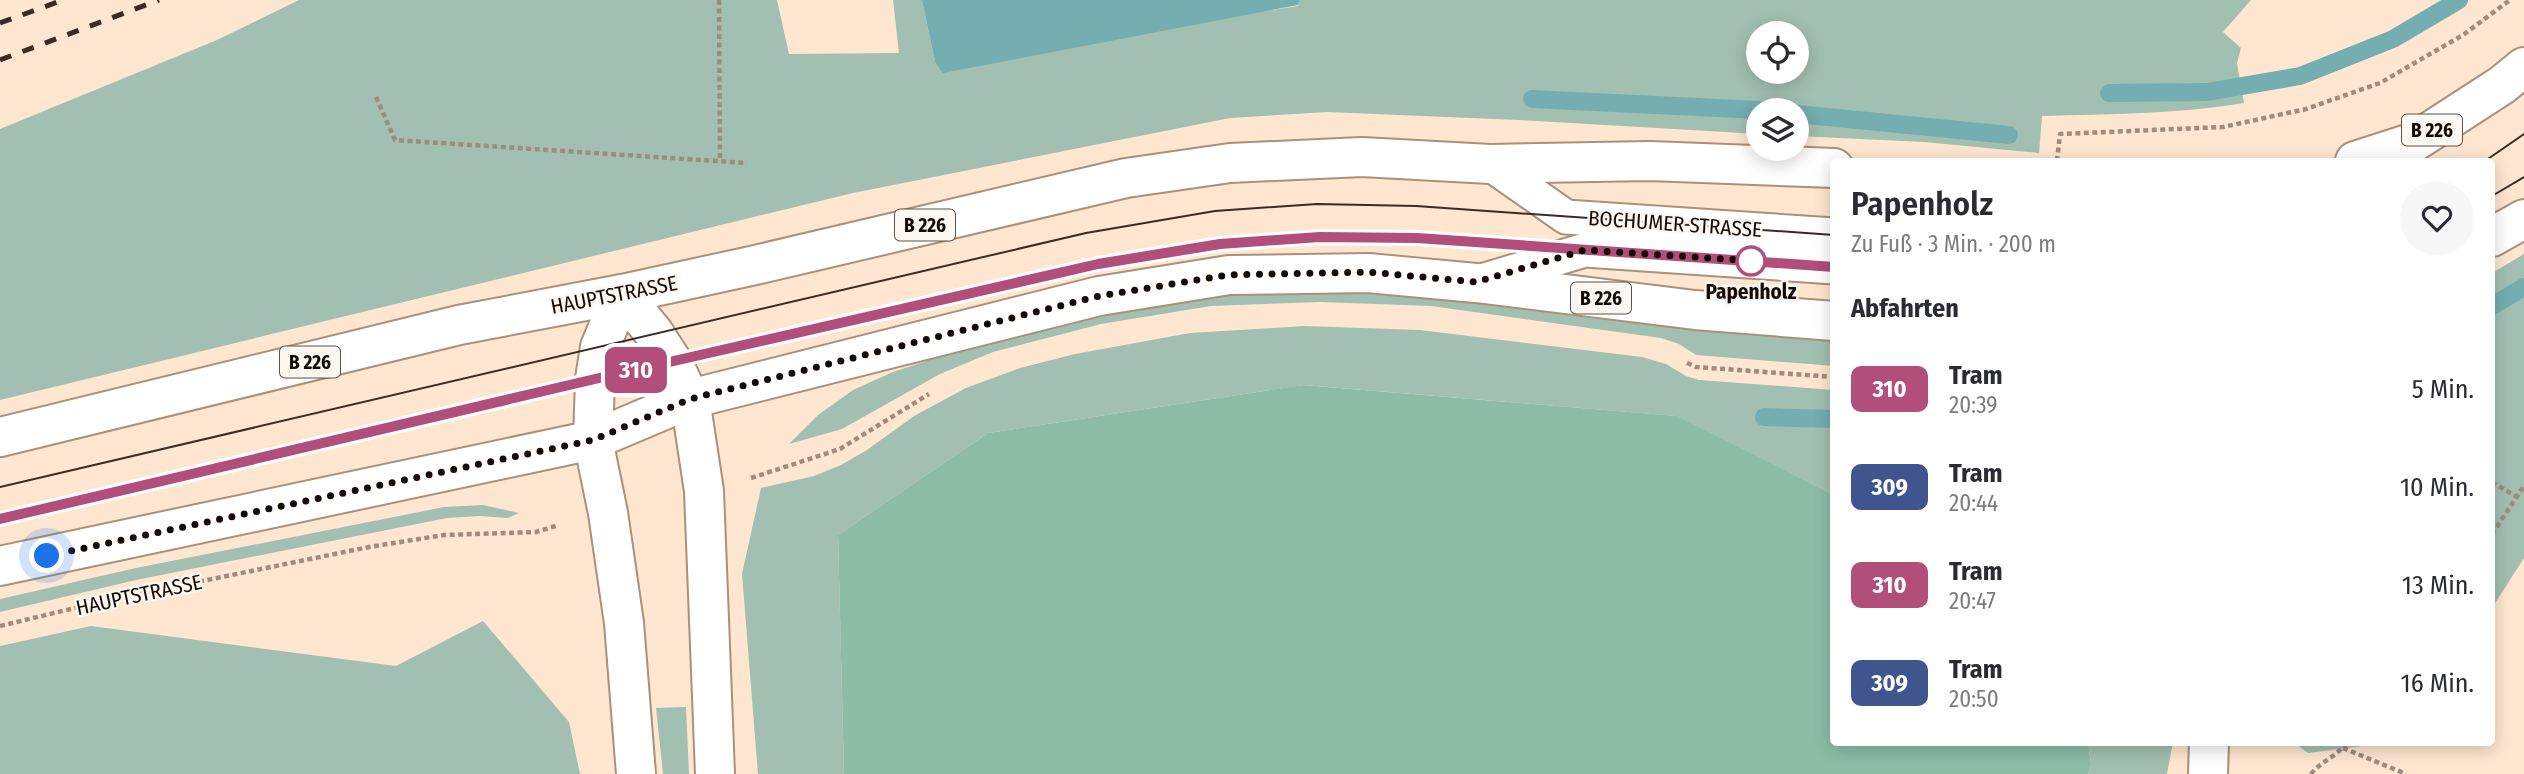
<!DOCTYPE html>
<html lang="de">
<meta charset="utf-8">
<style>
:root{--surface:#fff;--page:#f7f7f7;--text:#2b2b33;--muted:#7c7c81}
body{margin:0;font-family:"Fira Sans Condensed",sans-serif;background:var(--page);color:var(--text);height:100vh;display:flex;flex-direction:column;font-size:26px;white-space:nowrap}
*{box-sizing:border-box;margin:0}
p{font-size:23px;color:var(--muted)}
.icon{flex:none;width:38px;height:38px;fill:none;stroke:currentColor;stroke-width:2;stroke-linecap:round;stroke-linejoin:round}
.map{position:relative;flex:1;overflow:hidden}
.details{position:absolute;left:1830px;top:158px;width:665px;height:588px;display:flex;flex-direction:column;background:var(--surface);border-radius:7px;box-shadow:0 4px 18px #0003}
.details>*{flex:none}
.badge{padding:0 14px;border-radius:10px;font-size:24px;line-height:46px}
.buttons{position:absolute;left:1746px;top:21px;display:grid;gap:14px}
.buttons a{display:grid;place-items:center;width:63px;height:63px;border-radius:50%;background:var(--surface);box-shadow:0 4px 18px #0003;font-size:35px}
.you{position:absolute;width:35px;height:35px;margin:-18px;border:5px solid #fff;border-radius:50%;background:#1a73e8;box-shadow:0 0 0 10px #1a73e833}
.map>.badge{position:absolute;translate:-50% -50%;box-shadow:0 0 0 4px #fff}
h2{padding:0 21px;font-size:26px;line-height:63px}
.round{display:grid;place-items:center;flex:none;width:74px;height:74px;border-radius:37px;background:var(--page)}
.headline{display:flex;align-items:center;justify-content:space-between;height:119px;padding:0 21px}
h1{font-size:33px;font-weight:600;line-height:52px}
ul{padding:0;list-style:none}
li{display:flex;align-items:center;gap:21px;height:98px;padding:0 21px}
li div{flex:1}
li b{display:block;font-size:26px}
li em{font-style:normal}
li .badge{min-width:77px;font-weight:700;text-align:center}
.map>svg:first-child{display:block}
.green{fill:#a2c0b1;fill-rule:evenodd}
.forest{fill:#8dbda6}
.water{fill:#74aeb0}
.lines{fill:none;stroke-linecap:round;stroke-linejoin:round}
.stream{stroke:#74aeb0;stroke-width:18}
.service-casing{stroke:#ac9077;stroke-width:37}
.minor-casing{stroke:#ac9077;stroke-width:42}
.primary-casing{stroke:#ac9077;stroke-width:42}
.motorway-casing{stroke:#ac9077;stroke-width:42}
.path{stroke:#9f8c7c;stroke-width:4.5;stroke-dasharray:5 3.5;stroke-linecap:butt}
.service{stroke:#fff;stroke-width:33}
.minor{stroke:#fff;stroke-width:38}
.primary{stroke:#fff;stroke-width:38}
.motorway{stroke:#fff;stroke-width:38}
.tram{stroke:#392d23;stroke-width:2}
.rail{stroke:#392d23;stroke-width:5;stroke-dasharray:12 12;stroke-linecap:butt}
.line-casing{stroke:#fff;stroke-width:16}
.line{stroke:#b14e7a;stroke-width:10}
.walk{stroke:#150b04;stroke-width:7;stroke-dasharray:0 12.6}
.stop-dot{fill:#fff;stroke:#b14e7a;stroke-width:3.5}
.labels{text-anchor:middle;stroke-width:5;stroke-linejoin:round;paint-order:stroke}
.shield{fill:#fdf7f2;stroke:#5b524b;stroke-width:2}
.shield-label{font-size:19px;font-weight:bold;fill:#150b04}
.street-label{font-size:21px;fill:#150b04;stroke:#fdf7f2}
.stop-label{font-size:21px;font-weight:bold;fill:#150b04;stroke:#fdf7f2}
</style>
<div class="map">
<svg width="2524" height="774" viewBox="0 0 2524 774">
<rect width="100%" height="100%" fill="#fee6d0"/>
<path class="green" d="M 299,0 L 777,0 L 789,54 L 899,53 L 893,0 L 922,0 L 935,62 L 1298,6 L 1300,0 L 2251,0 L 2223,32 L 2241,48 L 2237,63 L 2244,103 C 2177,114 2110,114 2042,116 L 2039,153 L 1924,142 L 1797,136 L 1797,110 L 1759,110 L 1759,134 L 1518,120 L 1327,112 L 1230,118 L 853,193 L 0,400 L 0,129 L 217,40 ZM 1759,33 L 1797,33 L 1797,72 L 1759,72 Z
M 2524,254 L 2524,558 L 2492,608 L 2492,273 Z
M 1311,290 L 1407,294 L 1598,319 L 1834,338 L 1834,366 L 1696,355 L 1679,344 L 1661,338 L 1431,306 L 1320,302 L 1211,306 L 1101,324 L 993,352 L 940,374 L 842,429 L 789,444 L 818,415 L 853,390 L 893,372 L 935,358 L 1120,309 L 1215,296 Z
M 1305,326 L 1420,330 L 1642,357 L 1666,364 L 1686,376 L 1699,380 L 1834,390 L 1834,495 L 1676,416 L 1304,385 L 988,433 L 838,535 L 844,774 L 758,774 L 742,574 L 761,488 L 814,476 L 841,465 L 867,450 L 914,416 L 966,388 L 1020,368 L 1075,354 L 1190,333 Z
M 483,505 L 519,513 L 508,518 L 480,516 L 447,518 L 136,580 L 0,612 L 0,599 L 136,568 L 444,507 Z
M 483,621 L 569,722 L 580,774 L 0,774 L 0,646 L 91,626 L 396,666 Z
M 686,707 L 689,774 L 663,774 L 656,708 Z
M 2088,742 L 2173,742 L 2167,774 L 2088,774 L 2091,764 Z
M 2293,742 L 2373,742 L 2362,746 L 2308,753 Z"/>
<path class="forest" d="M 1303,385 L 1677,416 L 1834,495 L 1834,742 L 2088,742 L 2091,764 L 2088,774 L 844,774 L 838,535 L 988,433 Z"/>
<path class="water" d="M 922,0 L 1300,0 L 1298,5 L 943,73 L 935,62 Z"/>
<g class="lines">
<path class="stream" d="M 2109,93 L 2207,92 L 2300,76 L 2393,39 L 2459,0
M 1532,99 L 1759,110
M 1797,114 L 2009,135
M 2492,306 L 2524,287
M 1764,417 L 1834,419"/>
<defs>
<path id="service" d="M 1490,164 L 1566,217 L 1834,235
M 1478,282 L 1585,250 L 1834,267"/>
<path id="minor" d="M 2208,774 L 2209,742"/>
<path id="primary" d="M 2355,161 L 2414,142 L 2502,85 L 2524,67
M 2492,237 L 2524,219
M 0,437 L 459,325 L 622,294 L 751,266 L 1126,178 L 1230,163 L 1362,157 L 1490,164 L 1650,161 L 1834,168
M 0,566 L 593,440 L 690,399 L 1099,296 L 1229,275 L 1368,273 L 1476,283 L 1695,310 L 1834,321"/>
<path id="motorway" d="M 636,774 L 624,623 L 608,513 L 593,440 L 595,379 L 600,347 L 622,294 L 654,333 L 672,361 L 690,399 L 704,491 L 715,774"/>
</defs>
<use href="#service" class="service-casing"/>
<use href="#minor" class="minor-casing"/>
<use href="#primary" class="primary-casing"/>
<use href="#motorway" class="motorway-casing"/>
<path class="path" d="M 719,0 L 720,161
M 376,97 L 395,140 L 747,163
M 2057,161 L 2060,134 L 2223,127 L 2306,109 L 2380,83 L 2463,35 L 2510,0
M 1687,363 L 1696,367 L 1834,377
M 751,478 L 840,449 L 929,394
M 2492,482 L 2517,497
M 2492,534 L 2524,486
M 0,626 L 104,601 L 369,547 L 444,535 L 536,532 L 559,525
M 2343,748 L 2406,774
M 2311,774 C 2321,761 2338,756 2347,742"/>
<use href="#service" class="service"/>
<use href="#minor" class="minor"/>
<use href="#primary" class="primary"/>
<use href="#motorway" class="motorway"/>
<path class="tram" d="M 2485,161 L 2524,134
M 2492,196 L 2524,177
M 0,487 L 1086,233 L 1215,211 L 1317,204 L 1416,206 L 1834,235
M 0,519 L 1098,264 L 1220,244 L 1320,237 L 1488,242 L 1834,267"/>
<path class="rail" d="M 0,23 L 63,0
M 0,60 L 159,0"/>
</g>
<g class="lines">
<defs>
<path id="line" d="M 0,519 L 595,379 L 1098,264 L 1220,244 L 1320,237 L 1417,238 L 1834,267"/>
</defs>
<use href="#line" class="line-casing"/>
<use href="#line" class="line"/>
<path class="walk" d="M 47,556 L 593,440 L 690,399 L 1099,296 L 1228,275 L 1368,272 L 1476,282 L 1585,250 L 1755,261 L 1751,261"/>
</g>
<circle class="stop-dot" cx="1751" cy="261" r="14"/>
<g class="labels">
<g class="shield">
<rect x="2402" y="114.5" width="60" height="31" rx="5"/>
<rect x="895" y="209.5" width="60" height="31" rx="5"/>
<rect x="1571" y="282.5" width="60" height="31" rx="5"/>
<rect x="280" y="346.5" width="60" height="31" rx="5"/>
</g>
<g class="shield-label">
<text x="2432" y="137">B 226</text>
<text x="925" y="232">B 226</text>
<text x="1601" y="305">B 226</text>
<text x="310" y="369">B 226</text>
</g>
<g class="street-label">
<text transform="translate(1675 224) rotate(4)" y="7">BOCHUMER STRASSE</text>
<text transform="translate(614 295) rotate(-11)" y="7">HAUPTSTRASSE</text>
<text transform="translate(139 595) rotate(-12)" y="7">HAUPTSTRASSE</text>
</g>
<g class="stop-label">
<text x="1751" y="299">Papenholz</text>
</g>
</g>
</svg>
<div class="buttons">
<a><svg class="icon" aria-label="locate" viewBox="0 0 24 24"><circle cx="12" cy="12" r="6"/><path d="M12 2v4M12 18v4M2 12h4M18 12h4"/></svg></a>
<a><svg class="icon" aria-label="layers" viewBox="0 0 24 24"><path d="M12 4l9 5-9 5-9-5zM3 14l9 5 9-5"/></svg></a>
</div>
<div class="you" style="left:47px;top:556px"></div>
<b class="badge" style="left:636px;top:370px;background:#b14e7a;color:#fff">310</b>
<section class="details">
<div class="headline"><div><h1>Papenholz</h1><p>Zu Fuß · 3 Min. · 200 m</p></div><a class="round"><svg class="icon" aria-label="heart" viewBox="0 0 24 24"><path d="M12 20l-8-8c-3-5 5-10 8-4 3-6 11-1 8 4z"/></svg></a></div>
<h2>Abfahrten</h2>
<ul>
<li><span class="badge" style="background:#b14e7a;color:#fff">310</span><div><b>Tram</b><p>20:39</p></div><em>5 Min.</em></li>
<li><span class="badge" style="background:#40558e;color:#fff">309</span><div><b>Tram</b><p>20:44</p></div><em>10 Min.</em></li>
<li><span class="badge" style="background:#b14e7a;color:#fff">310</span><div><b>Tram</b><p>20:47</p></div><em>13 Min.</em></li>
<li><span class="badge" style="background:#40558e;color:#fff">309</span><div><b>Tram</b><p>20:50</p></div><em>16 Min.</em></li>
</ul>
</section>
</div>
